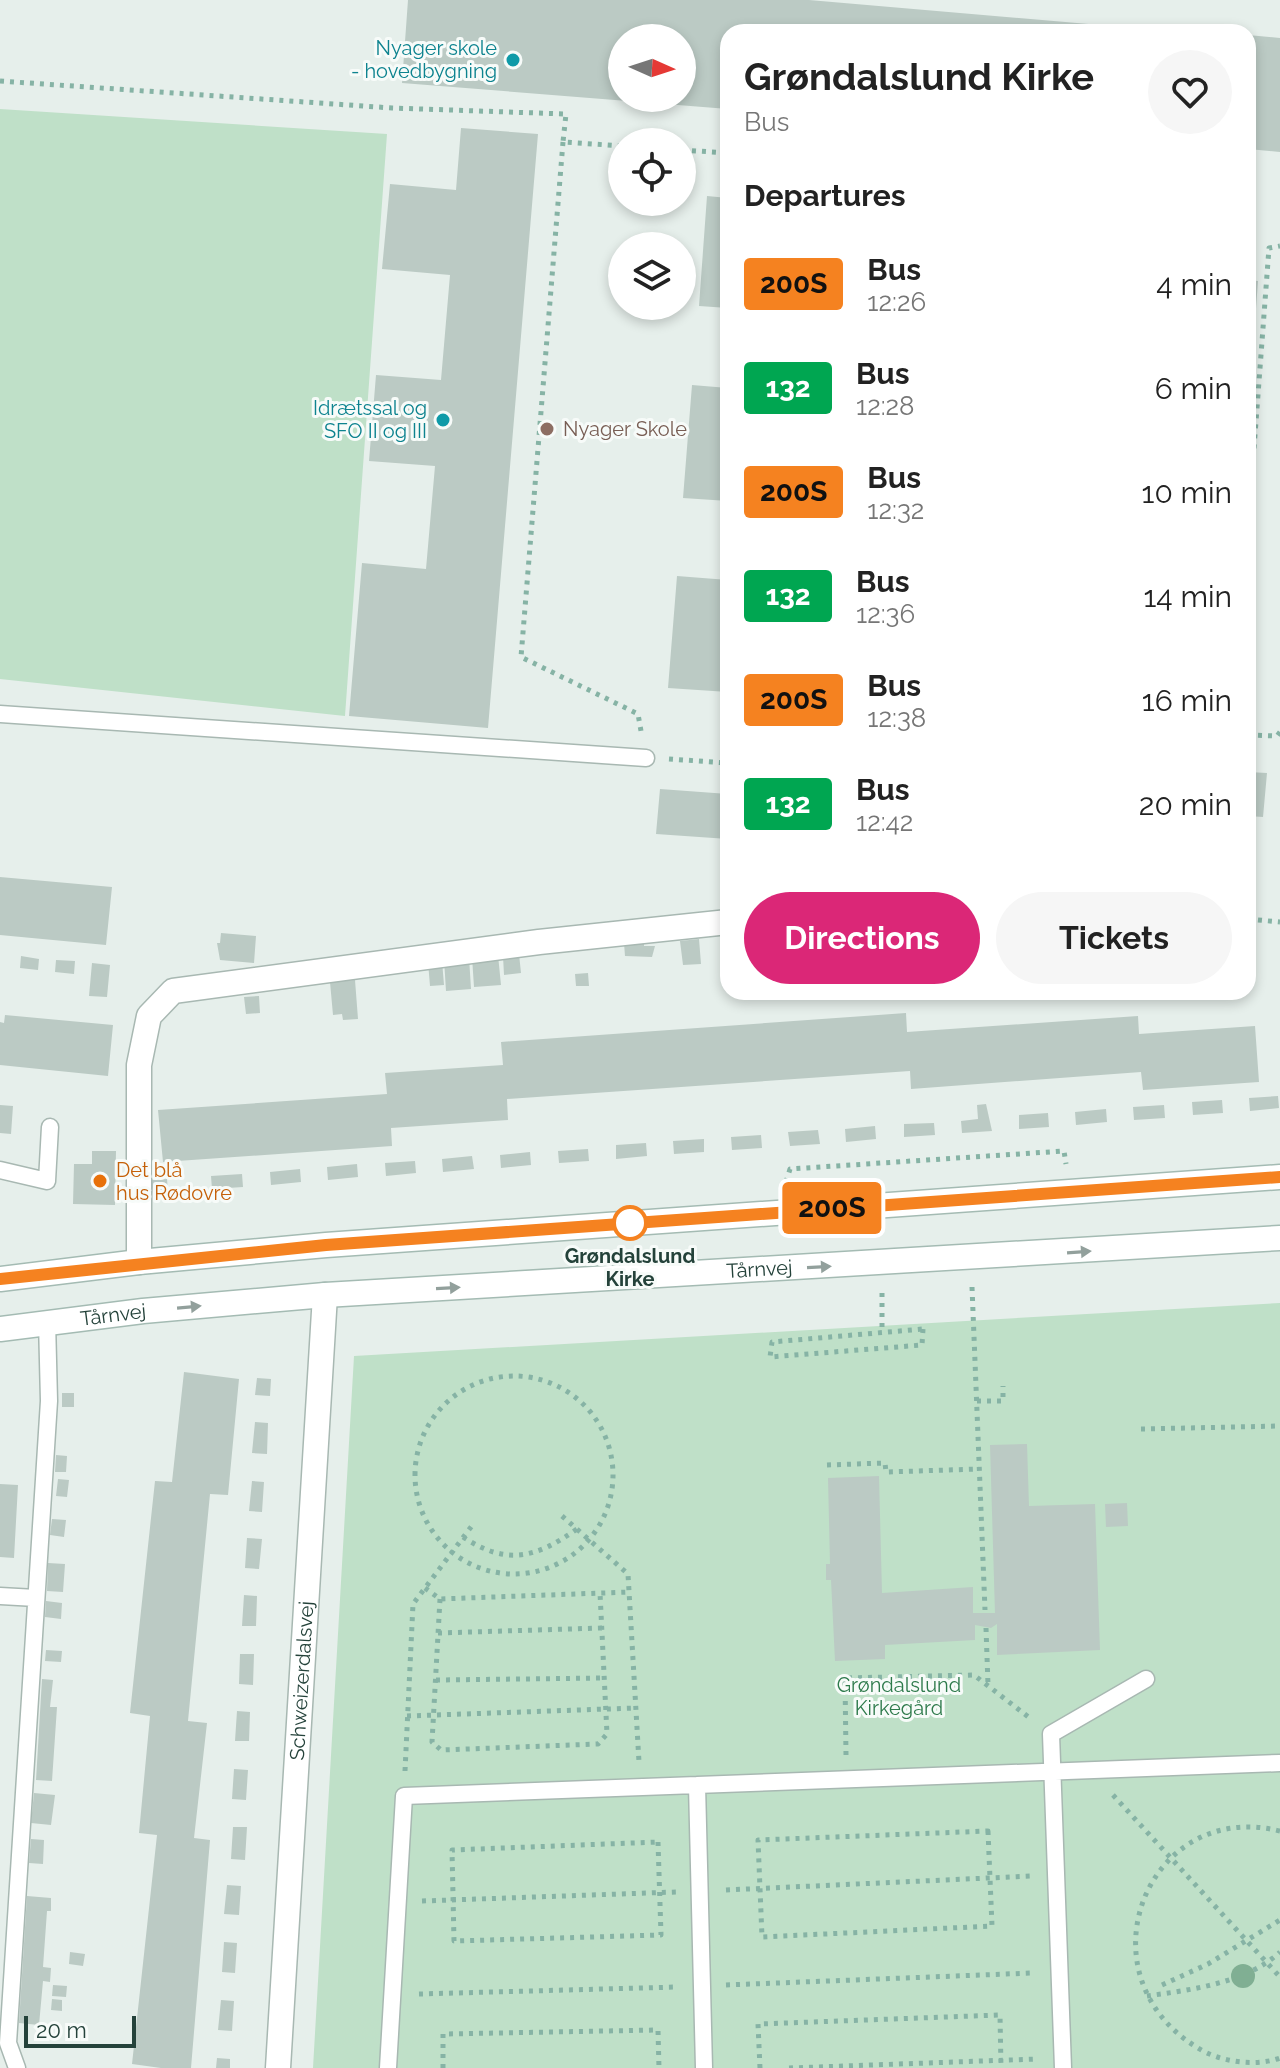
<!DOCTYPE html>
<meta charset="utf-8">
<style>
:root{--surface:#fff;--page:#f6f6f6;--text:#222;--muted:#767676;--accent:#db2777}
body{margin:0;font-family:Raleway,sans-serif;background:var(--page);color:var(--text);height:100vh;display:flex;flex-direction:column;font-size:30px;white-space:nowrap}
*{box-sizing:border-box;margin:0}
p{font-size:26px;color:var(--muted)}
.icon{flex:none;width:44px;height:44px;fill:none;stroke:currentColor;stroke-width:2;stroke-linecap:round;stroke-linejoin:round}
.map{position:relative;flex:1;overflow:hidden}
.sheet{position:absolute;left:720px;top:24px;width:536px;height:976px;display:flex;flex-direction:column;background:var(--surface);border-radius:24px;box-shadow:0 4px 12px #0003}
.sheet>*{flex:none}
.badge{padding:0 16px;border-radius:6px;font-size:28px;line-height:52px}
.needle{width:52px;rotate:93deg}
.fabs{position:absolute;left:608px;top:24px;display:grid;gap:16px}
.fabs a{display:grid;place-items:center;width:88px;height:88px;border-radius:50%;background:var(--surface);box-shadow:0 4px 12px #0003;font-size:40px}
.scale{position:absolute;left:24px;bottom:20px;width:112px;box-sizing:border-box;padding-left:8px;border:4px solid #24423a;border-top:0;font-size:22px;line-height:28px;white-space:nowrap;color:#24423a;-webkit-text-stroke:6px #f7fbf9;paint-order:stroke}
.map>.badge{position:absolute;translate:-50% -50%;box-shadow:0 0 0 4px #fff}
h2{padding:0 24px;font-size:30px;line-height:72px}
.round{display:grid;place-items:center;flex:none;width:84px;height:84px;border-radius:42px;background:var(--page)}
.head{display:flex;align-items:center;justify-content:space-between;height:136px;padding:0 24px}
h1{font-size:38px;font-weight:700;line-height:60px}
.action{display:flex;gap:16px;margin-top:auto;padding:16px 24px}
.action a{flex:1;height:92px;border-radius:48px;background:var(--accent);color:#fff;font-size:32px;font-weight:700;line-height:92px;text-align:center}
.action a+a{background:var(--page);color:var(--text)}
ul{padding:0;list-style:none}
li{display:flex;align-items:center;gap:24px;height:104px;padding:0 24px}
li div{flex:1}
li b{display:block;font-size:30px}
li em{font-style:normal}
li .badge{min-width:88px;font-weight:700;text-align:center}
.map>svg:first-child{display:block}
.green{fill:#bfe0c8}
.building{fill:#bbcac4;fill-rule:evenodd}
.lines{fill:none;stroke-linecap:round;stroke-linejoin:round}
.lane-casing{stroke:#a8b8b2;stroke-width:19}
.street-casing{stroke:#a8b8b2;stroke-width:27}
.secondary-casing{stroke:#a4bbb3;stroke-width:27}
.path{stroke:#86b3a5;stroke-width:5;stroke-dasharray:4 6;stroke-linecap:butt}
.lane{stroke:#fff;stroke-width:16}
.street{stroke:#fff;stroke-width:24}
.secondary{stroke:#fff;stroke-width:24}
.tree{fill:#80af93}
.oneway{fill:#92a09c}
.line-casing{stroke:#fff;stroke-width:18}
.line{stroke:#f58220;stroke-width:12}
.culture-dot{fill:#0f9aa8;stroke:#f7fbf9;stroke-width:3}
.education-dot{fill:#8d6e63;stroke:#f7fbf9;stroke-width:3}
.food-dot{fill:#e8710a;stroke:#f7fbf9;stroke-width:3}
.stop-dot{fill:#fff;stroke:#f58220;stroke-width:4}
.labels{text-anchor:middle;stroke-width:6;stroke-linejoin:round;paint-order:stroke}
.culture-label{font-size:20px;fill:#0d838f;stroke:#f7fbf9;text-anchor:end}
.education-label{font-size:20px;fill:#785e54;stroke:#f7fbf9;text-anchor:start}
.food-label{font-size:20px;fill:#c56008;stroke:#f7fbf9;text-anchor:start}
.stop-label{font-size:20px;font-weight:bold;fill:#24423a;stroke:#f7fbf9}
.street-label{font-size:20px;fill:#24423a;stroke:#f7fbf9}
.park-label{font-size:20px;fill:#2d7a4b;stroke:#f7fbf9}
</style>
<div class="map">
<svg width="1280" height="2068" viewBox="0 0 1280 2068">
<rect width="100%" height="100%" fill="#e6efeb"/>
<path class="green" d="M 0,109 L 387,134 L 345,716 L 0,679 Z
M 1280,1303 L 1280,2068 L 313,2068 L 354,1356 Z"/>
<path class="building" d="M 408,0 L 809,0 L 1181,32 L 728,32 L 728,109 L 402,83 ZM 622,38 L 682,38 L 682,98 L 622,98 Z
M 1248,35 L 1280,38 L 1280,152 L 1248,149 Z
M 461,128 L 538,134 L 488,728 L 349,716 L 362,563 L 426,569 L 435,466 L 369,461 L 376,375 L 441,380 L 450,275 L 382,269 L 390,184 L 456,190 Z
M 707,196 L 728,198 L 728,308 L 699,306 Z
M 1248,280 L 1258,281 L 1250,390 L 1248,390 Z
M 692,385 L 728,388 L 728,501 L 683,498 Z
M 677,576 L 728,580 L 728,692 L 668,688 Z
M 1248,772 L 1267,773 L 1263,817 L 1248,816 Z
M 660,789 L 728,794 L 728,839 L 656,834 Z
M 0,877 L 112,887 L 106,945 L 0,935 Z
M 221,933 L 256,936 L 254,963 L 220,960 L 217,943 L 220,943 Z
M 699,939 L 701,964 L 683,965 L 680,941 Z
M 644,942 L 644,946 L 655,946 L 652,957 L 625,956 L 624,943 Z
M 519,954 L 521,973 L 504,975 L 503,956 Z
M 498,955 L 501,985 L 474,987 L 472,957 Z
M 21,956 L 39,959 L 38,970 L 20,968 Z
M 469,957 L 471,989 L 446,991 L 444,959 Z
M 56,960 L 75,961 L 74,974 L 55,972 Z
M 442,961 L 444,985 L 430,986 L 428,962 Z
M 92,963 L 110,965 L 107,997 L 89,996 Z
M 588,973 L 589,986 L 576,986 L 575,974 Z
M 355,980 L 358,1019 L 343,1020 L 342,1014 L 333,1015 L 330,982 Z
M 259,996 L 260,1013 L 246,1014 L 244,997 Z
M 906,1013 L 907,1032 L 1138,1016 L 1139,1034 L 1255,1026 L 1259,1082 L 1143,1090 L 1141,1072 L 911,1089 L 910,1071 L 507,1099 L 508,1120 L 391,1128 L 392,1146 L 163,1162 L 158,1110 L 387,1094 L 385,1073 L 503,1065 L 501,1042 Z
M 5,1015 L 113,1025 L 108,1076 L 0,1065 L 0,1022 L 4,1023 Z
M 1278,1096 L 1279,1108 L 1250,1111 L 1249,1098 Z
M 1222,1100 L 1223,1113 L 1193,1115 L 1192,1102 Z
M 986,1104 L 992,1131 L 962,1133 L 961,1121 L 978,1119 L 977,1105 Z
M 0,1105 L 13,1106 L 11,1134 L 0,1133 Z
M 1164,1105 L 1165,1118 L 1134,1120 L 1133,1107 Z
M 1106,1109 L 1107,1122 L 1076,1125 L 1075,1112 Z
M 1048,1113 L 1049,1127 L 1019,1129 L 1019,1115 Z
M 934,1123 L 935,1135 L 904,1137 L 904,1124 Z
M 875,1126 L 876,1139 L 846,1142 L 845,1129 Z
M 818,1130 L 820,1144 L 790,1146 L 788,1132 Z
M 761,1135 L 762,1148 L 732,1150 L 731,1137 Z
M 704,1139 L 704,1152 L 674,1154 L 673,1141 Z
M 646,1143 L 647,1156 L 616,1159 L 616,1145 Z
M 588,1149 L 589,1161 L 559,1163 L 558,1151 Z
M 92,1151 L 116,1151 L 115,1205 L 73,1204 L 74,1164 L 92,1164 Z
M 530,1152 L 531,1165 L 501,1168 L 500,1155 Z
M 472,1156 L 474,1169 L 443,1172 L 442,1159 Z
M 415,1161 L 416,1173 L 386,1176 L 385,1163 Z
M 357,1164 L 358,1177 L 328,1180 L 327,1167 Z
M 300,1169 L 301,1182 L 271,1185 L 270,1172 Z
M 242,1174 L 243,1187 L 212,1189 L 211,1176 Z
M 167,1179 L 168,1192 L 153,1194 L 151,1180 Z
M 184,1372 L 239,1379 L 228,1495 L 210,1494 L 188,1721 L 207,1723 L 194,1838 L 210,1840 L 191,2068 L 161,2068 L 132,2064 L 157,1835 L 139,1833 L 150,1716 L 130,1713 L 155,1481 L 172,1482 Z
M 257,1378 L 271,1379 L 270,1396 L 255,1395 Z
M 62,1393 L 74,1393 L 74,1407 L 62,1407 Z
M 255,1422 L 268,1423 L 267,1454 L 252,1453 Z
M 1027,1444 L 1029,1506 L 1095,1504 L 1100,1650 L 997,1655 L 997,1624 L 991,1628 L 975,1625 L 975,1640 L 885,1645 L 885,1659 L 835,1661 L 831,1580 L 826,1580 L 826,1564 L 830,1564 L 828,1478 L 879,1476 L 882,1593 L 973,1587 L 973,1613 L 995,1613 L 990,1445 Z
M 56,1455 L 67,1456 L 66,1472 L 55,1472 Z
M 58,1479 L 69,1480 L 67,1497 L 56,1496 Z
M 252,1481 L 264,1482 L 262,1512 L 249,1511 Z
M 0,1484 L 18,1485 L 14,1558 L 0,1557 Z
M 1127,1503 L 1128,1526 L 1106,1527 L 1105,1504 Z
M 52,1519 L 66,1520 L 64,1537 L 50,1535 Z
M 247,1538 L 262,1539 L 259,1569 L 245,1568 Z
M 48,1563 L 65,1564 L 63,1592 L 47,1591 Z
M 244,1595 L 257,1596 L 256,1626 L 242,1626 Z
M 46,1601 L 62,1603 L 61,1619 L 45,1617 Z
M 46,1650 L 62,1651 L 61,1662 L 45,1661 Z
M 240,1654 L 254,1654 L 253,1685 L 239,1684 Z
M 42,1679 L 53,1680 L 50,1707 L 57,1707 L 52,1781 L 36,1780 Z
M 237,1711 L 250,1712 L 249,1741 L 235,1741 Z
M 234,1769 L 248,1770 L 246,1800 L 232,1799 Z
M 34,1793 L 55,1795 L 51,1825 L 31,1823 Z
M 233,1827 L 247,1827 L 245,1860 L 231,1859 Z
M 31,1839 L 44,1840 L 43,1864 L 29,1863 Z
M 227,1885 L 241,1886 L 239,1915 L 224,1914 Z
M 27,1896 L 51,1898 L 51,1911 L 47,1911 L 43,1967 L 51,1968 L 50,1982 L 43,1981 L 39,2025 L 19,2023 Z
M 224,1942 L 237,1943 L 235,1973 L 222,1972 Z
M 70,1952 L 85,1954 L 83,1966 L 69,1964 Z
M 53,1985 L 67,1986 L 66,1997 L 52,1996 Z
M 52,1999 L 62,2000 L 62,2011 L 51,2010 Z
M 221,2000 L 234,2001 L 232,2031 L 218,2030 Z
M 217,2058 L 230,2059 L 230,2068 L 216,2068 Z"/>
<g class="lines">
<defs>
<path id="lane" d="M 0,714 L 646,758
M 0,1170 L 47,1181 L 50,1127
M 0,1596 L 36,1598
M 697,1785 L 704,2068
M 17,2068 L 8,2043 L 49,1401 L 47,1321
M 388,2068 L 404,1796 L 1280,1763
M 1063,2068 L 1051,1734 L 1146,1679"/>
<g id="street">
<path d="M 139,1262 L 139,1065 L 149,1016 L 173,991 L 539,942 L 728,922"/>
<path id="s1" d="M 278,2068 L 325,1295"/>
</g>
<g id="secondary">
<path d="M 0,1279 L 139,1262 L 326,1245 L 1280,1177"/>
<path id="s2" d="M 0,1329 L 143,1311 L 325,1295 L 1280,1238"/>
</g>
</defs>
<use href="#lane" class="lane-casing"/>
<use href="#street" class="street-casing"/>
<use href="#secondary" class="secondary-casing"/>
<path class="path" d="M 0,81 L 392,108 L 566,114 L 563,142 L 622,146
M 563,142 L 521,657 L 638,714 L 641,731
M 682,150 L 728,153
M 1248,528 L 1269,248 L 1280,246
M 1248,735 L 1277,736 L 1280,732
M 669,759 L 728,763
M 1248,919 L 1280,922
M 786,1182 L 790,1169 L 1064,1151 L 1066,1164
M 972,1287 L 985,1610
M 882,1293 L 882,1332
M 923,1329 L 922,1345 L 770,1357 L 772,1342 Z
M415 1475a99 99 0 1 1 198 0a99 99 0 1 1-198 0Z
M 977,1401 L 1003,1401 L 1003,1386
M 1141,1429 L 1280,1426
M 827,1465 L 885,1463 L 886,1472 L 979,1469
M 562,1516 L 628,1574 L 639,1762
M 463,1537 C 507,1566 536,1558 577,1529
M 425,1588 L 440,1599 L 629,1592
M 440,1599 L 432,1742 L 441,1750 L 598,1744 L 607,1734 L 600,1593
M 986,1628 L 988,1685
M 438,1633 L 602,1628
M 436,1680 L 604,1678
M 407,1716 L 636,1708
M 846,1755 L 845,1678 L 974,1675 L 1031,1719
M 405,1771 L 413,1604 L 474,1523
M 1113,1795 L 1280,1977
M 988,1831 L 992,1926 L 762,1937 L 758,1840 Z
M 1280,1831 C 1147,1798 1077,1975 1198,2048 C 1220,2062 1255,2067 1280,2058
M 658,1842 L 661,1935 L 454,1941 L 452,1850 Z
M 726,1890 L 1032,1876
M 422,1901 L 676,1892
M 726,1985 L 1032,1973
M 1162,1985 L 1208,1964 L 1280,1920
M 419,1994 L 677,1987
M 1147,1996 C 1190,1990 1247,1983 1280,1952
M 443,2068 L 443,2034 L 658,2030 L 659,2068
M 760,2068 L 758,2024 L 1000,2015 L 1001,2068
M 789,2068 L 1037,2059"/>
<use href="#lane" class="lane"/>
<use href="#street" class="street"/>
<use href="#secondary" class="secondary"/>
</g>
<circle class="tree" cx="1243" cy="1976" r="12"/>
<defs><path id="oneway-solid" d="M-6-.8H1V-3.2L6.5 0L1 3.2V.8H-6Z" transform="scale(2)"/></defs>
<g class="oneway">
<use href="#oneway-solid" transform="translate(1079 1252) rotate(-4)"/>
<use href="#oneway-solid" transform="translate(819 1267) rotate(-3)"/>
<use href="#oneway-solid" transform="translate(448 1288) rotate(-3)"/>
<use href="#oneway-solid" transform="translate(189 1307) rotate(-5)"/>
</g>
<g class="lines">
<defs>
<path id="line" d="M 0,1279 L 326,1245 L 1280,1177"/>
</defs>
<use href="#line" class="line-casing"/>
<use href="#line" class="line"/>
</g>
<g class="culture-dot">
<circle cx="513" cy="60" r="8"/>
<circle cx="443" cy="420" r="8"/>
</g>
<circle class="education-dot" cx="547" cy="429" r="8"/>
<circle class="food-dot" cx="100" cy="1181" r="8"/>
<circle class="stop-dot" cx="630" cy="1223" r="16"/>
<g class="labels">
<g class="culture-label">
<text x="497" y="55">Nyager skole<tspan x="497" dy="23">- hovedbygning</tspan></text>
<text x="427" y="415">Idrætssal og<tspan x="427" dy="23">SFO II og III</tspan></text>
</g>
<g class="education-label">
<text x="563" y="436">Nyager Skole</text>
</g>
<g class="food-label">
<text x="116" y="1177">Det blå<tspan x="116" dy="23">hus Rødovre</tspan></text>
</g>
<g class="stop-label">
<text x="630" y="1263">Grøndalslund<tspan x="630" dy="23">Kirke</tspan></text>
</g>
<g class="street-label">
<text dy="7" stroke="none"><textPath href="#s2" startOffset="762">Tårnvej</textPath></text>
<text dy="7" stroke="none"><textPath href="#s2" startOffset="114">Tårnvej</textPath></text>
<text dy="7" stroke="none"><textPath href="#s1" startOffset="388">Schweizerdalsvej</textPath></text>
</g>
<g class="park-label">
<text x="899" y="1692">Grøndalslund<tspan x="899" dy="23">Kirkegård</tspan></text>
</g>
</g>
</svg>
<div class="fabs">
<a><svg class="needle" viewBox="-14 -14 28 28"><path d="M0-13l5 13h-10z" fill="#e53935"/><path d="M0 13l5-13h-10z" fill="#767676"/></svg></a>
<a><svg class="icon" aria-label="locate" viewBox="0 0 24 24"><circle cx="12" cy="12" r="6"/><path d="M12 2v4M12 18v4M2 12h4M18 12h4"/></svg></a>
<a><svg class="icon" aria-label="layers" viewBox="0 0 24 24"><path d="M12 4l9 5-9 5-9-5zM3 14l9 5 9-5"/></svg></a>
</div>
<div class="scale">20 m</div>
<b class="badge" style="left:832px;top:1208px;background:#f58220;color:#111">200S</b>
<section class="sheet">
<div class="head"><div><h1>Grøndalslund Kirke</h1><p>Bus</p></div><a class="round"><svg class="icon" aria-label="heart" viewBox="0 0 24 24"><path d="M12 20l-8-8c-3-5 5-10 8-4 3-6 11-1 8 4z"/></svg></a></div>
<h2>Departures</h2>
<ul>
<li><span class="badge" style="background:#f58220;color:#111">200S</span><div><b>Bus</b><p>12:26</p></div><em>4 min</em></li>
<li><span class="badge" style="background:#00a651;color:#fff">132</span><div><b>Bus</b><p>12:28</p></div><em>6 min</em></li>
<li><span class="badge" style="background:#f58220;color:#111">200S</span><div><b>Bus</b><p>12:32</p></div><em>10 min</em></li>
<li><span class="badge" style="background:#00a651;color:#fff">132</span><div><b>Bus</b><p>12:36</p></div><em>14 min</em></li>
<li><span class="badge" style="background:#f58220;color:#111">200S</span><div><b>Bus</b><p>12:38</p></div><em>16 min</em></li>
<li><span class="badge" style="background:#00a651;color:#fff">132</span><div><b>Bus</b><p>12:42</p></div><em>20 min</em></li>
</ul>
<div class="action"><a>Directions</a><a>Tickets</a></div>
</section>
</div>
